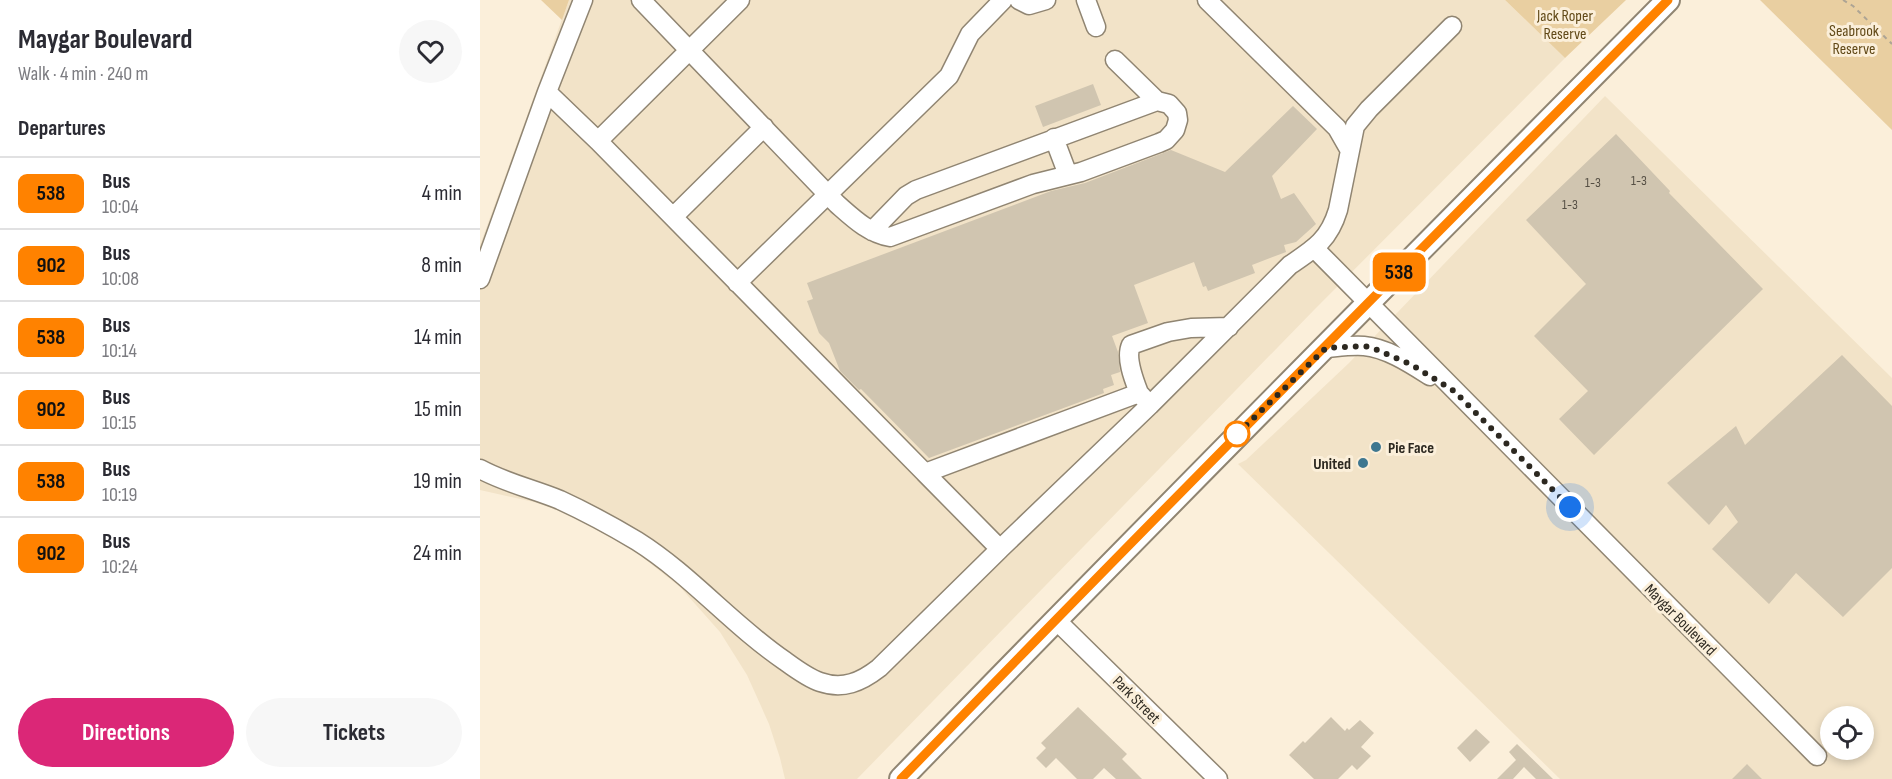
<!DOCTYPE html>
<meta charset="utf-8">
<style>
:root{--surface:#fff;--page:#f7f7f7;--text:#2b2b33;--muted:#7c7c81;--line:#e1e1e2;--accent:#db2777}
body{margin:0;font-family:"Sofia Sans Condensed",sans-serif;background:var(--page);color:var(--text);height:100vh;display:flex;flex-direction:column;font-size:22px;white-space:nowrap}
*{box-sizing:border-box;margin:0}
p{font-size:20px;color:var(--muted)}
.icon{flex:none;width:33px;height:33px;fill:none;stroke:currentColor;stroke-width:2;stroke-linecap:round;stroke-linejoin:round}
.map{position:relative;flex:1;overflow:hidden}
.details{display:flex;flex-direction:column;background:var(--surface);width:480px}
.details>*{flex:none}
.badge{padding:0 12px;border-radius:9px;font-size:21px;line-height:39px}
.buttons{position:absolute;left:1340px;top:706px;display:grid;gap:12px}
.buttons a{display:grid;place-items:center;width:54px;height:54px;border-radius:50%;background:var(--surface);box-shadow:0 3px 9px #0003;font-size:30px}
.you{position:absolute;width:30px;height:30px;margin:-15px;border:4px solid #fff;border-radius:50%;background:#1a73e8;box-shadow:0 0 0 9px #1a73e833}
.map>.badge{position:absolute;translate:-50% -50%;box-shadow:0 0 0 3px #fff}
h2{padding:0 18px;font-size:22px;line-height:54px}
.round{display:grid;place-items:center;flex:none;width:63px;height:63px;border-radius:32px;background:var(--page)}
.headline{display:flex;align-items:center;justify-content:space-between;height:102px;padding:0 18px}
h1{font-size:28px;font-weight:700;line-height:45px}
.cta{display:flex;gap:12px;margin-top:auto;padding:12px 18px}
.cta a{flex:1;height:69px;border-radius:36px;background:var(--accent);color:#fff;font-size:24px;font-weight:700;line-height:69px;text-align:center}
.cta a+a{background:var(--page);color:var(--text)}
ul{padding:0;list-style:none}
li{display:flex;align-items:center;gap:18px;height:72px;padding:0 18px;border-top:2px solid var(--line)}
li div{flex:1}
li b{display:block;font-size:22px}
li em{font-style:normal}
li .badge{min-width:66px;font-weight:700;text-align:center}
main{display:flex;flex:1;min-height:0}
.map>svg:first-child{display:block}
.built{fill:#f2e3c8;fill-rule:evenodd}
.green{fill:#e9cfa1}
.building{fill:#d0c5b0}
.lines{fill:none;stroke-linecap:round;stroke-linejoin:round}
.minor-casing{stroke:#908572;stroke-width:21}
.major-casing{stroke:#908572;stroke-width:26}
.path{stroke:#ada494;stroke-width:2;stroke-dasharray:4.5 4.5;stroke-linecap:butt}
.minor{stroke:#fff;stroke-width:18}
.major{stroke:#fff;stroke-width:22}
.line-casing{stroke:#fff;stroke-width:14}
.line{stroke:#ff8200;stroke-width:9}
.walk{stroke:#2c2820;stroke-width:6;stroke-dasharray:0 10.8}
.stop-dot{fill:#fff;stroke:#ff8200;stroke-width:3}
.poi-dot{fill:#3e7790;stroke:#fbefda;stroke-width:2}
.labels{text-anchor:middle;stroke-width:6;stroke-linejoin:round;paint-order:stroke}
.number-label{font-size:14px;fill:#554f44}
.park-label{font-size:16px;fill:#614917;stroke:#fbefda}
.poi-label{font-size:16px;font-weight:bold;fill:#2c2820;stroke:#fbefda;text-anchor:start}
.street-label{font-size:16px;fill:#2c2820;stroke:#fbefda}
</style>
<main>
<section class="details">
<div class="headline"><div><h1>Maygar Boulevard</h1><p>Walk · 4 min · 240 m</p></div><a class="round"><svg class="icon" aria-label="heart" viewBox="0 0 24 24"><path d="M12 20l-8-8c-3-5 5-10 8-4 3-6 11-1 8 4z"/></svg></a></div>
<h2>Departures</h2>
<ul>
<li><span class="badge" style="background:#ff8200;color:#111">538</span><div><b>Bus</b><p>10:04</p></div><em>4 min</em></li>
<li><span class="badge" style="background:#ff8200;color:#111">902</span><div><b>Bus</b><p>10:08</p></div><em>8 min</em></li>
<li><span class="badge" style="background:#ff8200;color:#111">538</span><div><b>Bus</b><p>10:14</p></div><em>14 min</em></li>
<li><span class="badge" style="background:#ff8200;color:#111">902</span><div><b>Bus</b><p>10:15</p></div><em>15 min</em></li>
<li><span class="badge" style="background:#ff8200;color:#111">538</span><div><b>Bus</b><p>10:19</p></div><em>19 min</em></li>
<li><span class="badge" style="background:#ff8200;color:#111">902</span><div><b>Bus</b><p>10:24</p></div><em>24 min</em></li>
</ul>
<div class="cta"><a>Directions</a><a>Tickets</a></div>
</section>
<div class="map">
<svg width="1412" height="779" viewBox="0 0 1412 779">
<rect width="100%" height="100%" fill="#fbefda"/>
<path class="built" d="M 89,0 L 1025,0 L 1085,58 L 834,310 L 377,779 L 305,779 L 300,758 L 289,724 L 267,675 L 240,632 L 200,587 L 151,548 L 132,536 L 94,516 L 54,502 L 0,490 L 0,245 Z
M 1125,96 L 1412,378 L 1412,779 L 1080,779 L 758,464 L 766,460 L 869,363 ZM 1350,717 L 1383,717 L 1383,750 L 1350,750 Z"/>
<path class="green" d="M 61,0 L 89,0 L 82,20 Z
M 1025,0 L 1146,0 L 1085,58 Z
M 1280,0 L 1412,0 L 1412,130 Z"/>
<path class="building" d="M 613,84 L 621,105 L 563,127 L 555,106 Z
M 813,106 L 837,129 L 792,176 L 801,199 L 814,193 L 836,224 L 816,242 L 804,245 L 806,252 L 772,265 L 775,273 L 728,291 L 726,286 L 723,287 L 714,262 L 654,285 L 668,323 L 632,336 L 638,352 L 640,372 L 631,375 L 634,385 L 623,389 L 624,393 L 449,458 L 381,389 L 379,390 L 360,371 L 349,343 L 339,333 L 327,301 L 333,299 L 327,283 L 571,191 L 605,183 L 691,150 L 745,172 Z
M 1136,134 L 1190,191 L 1189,193 L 1283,289 L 1114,455 L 1079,419 L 1108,391 L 1054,336 L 1106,284 L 1046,220 Z
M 1362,355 L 1412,406 L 1412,568 L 1363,617 L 1316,573 L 1289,604 L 1232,549 L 1258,522 L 1246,505 L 1229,525 L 1187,483 L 1256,426 L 1265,445 Z
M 598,707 L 647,754 L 642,759 L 662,779 L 636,779 L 624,768 L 613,779 L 597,779 L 576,758 L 566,768 L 556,758 L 566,748 L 561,743 Z
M 851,717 L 865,731 L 867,728 L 869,730 L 880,720 L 894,733 L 881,747 L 891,756 L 877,770 L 872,765 L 858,779 L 834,779 L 809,755 L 823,741 L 825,743 Z
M 996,729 L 1010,742 L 990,762 L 977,748 Z
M 1037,744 L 1073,779 L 1056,779 L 1044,767 L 1033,779 L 1017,779 L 1036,760 L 1029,752 Z
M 1267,764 L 1282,779 L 1252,779 Z"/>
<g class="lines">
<defs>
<path id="minor" d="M 103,0 L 67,92 L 118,141 L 260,0
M 161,0 L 357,204 C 373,218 388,233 410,237 L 553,184 L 601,172 L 679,143 L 686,140 L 695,130 L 698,120 L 697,113 L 689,104 L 677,101 L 635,60
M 539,0 L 549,5 L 566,0
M 606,0 L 616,27
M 727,0 L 857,128 L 869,149
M 574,138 L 588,175
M 118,141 L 445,473 L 659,393 L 670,405 L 810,265 C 834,249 849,240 858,210 L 875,126 L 889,109 L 972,26
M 193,217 L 284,127
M 392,231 L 426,196 L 436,190 L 677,101
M 835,249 L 1337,756
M 0,279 L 67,92
M 257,283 L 469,76 L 490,34 L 523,0
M 846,348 C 858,347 872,345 884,346 C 907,348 931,364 950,376
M 659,393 C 654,380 645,358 651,345 L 688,332 L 711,328 L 749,327
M 0,469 C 26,483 53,489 80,500 C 106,512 132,526 157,541 C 211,575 252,625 305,661 C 316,669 328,678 340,682 C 363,690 381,682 399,668 L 520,549
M 445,473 L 520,549 L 670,405
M 576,620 L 738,779"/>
<path id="major" d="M 421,779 C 675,517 932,259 1188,0"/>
</defs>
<use href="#minor" class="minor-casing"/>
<use href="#major" class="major-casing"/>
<path class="path" d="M 1363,0 L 1373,6 L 1412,44"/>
<use href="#minor" class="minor"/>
<use href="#major" class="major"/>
</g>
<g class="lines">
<defs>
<path id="line" d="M 421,779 C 674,517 932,259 1188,0"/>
</defs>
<use href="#line" class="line-casing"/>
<use href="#line" class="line"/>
<path class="walk" d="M 757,434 L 754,437 L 846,348 L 884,346 L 893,348 L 932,365 L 974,391 L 1090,507"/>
</g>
<circle class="stop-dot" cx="757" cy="434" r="12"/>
<g class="poi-dot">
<circle cx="896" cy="447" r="6"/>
<circle cx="883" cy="463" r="6"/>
</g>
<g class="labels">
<g class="number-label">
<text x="1159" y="185">1-3</text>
<text x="1113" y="187">1-3</text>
<text x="1090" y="209">1-3</text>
</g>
<g class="park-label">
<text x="1085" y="21">Jack Roper<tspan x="1085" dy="18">Reserve</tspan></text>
<text x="1374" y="36">Seabrook<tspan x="1374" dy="18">Reserve</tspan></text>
</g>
<g class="poi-label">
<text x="908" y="453">Pie Face</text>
<text x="871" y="469" text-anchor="end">United</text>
</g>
<g class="street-label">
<text transform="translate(1201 619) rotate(45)" y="6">Maygar Boulevard</text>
<text transform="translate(657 699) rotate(45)" y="6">Park Street</text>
</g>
</g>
</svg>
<div class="buttons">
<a><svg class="icon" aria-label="locate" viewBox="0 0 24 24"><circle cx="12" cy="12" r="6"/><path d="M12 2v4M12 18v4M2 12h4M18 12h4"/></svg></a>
</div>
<div class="you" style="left:1090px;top:507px"></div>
<b class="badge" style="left:919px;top:272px;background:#ff8200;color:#111">538</b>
</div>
</main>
